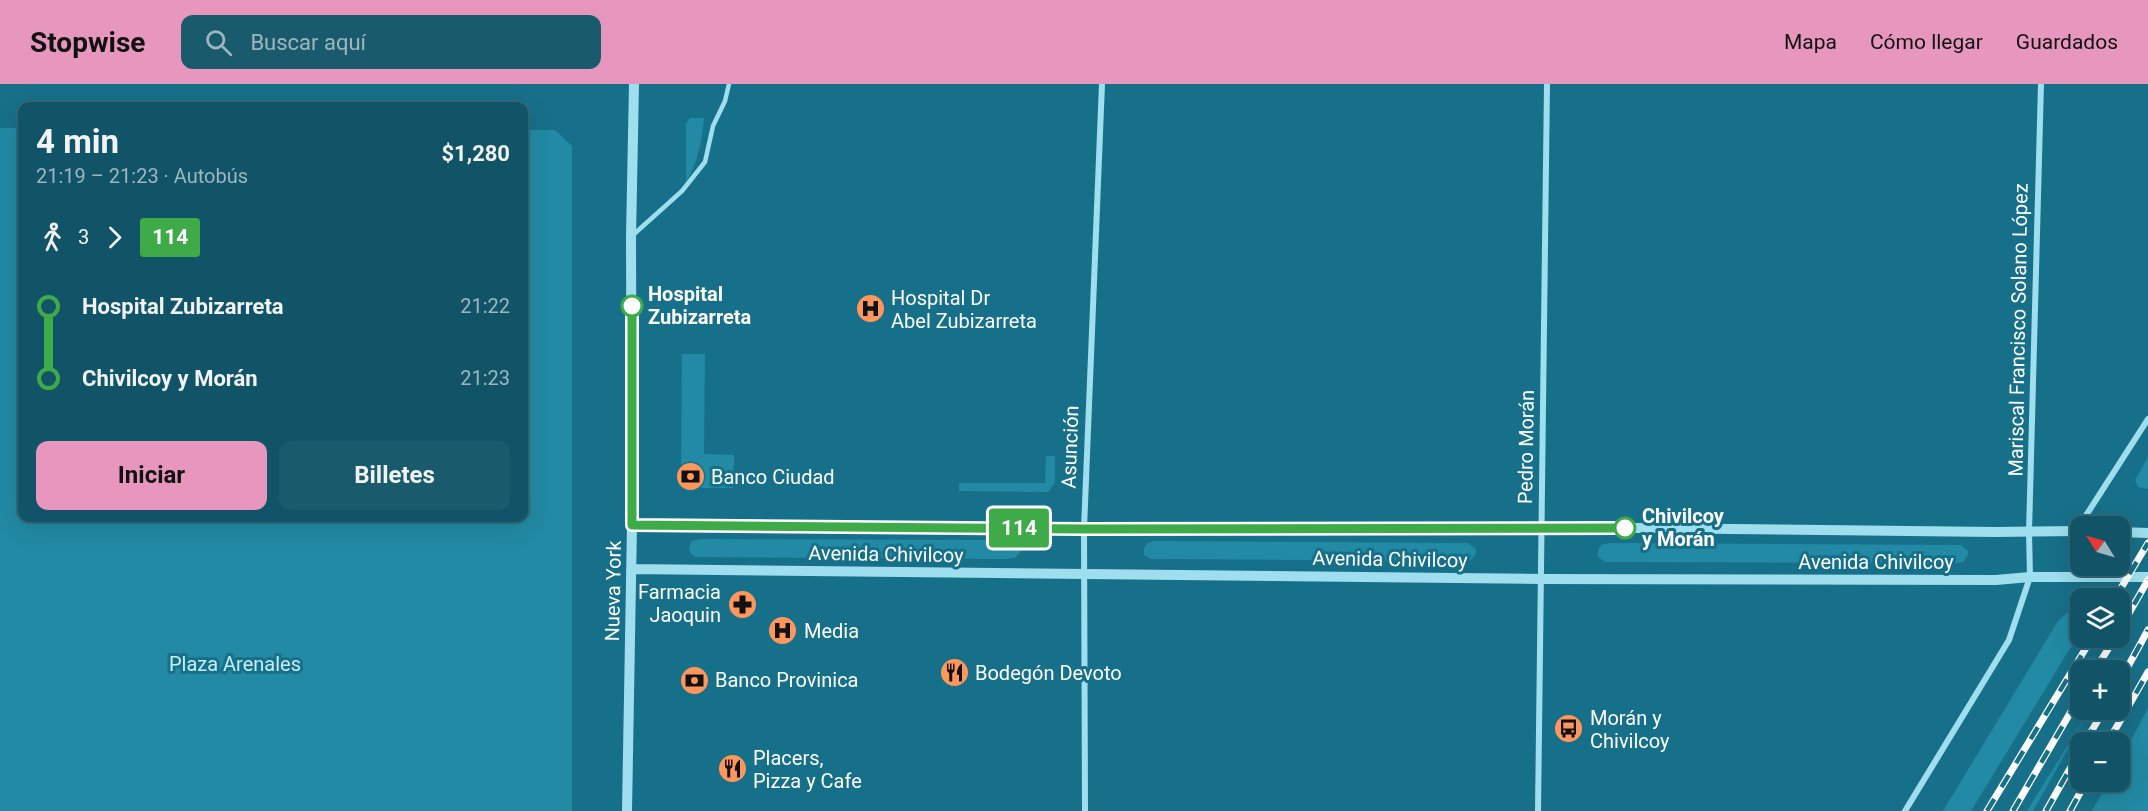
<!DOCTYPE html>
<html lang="es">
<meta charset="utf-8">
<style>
:root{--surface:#115467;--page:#1a5a6d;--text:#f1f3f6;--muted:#9cb7c0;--line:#306a7b;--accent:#e797bd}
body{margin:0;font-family:Roboto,sans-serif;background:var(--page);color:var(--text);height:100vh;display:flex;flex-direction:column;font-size:22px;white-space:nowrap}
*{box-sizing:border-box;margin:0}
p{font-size:20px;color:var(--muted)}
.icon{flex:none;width:33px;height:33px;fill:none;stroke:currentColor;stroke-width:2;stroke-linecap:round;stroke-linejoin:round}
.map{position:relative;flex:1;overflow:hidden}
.details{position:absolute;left:18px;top:18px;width:510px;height:420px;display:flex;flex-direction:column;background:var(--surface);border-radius:12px;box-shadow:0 6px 24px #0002,0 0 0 2px var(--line)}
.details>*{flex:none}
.badge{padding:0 12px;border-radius:4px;font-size:21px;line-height:39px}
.needle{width:39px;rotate:307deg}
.buttons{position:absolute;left:2070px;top:432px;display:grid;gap:12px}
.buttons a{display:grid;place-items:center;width:60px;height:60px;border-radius:12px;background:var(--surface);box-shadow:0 6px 24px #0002,0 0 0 2px var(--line);font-size:30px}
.map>.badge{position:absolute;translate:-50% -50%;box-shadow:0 0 0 3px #fff}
.legs{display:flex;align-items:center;gap:9px;height:66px;padding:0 18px;font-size:20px}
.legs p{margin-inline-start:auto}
.headline{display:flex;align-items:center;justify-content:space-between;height:102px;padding:0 18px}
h1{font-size:33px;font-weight:700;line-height:45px}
.button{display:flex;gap:12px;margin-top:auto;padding:12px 18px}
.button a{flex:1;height:69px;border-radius:12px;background:var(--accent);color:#111;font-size:24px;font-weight:700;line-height:69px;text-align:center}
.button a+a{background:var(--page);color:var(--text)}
ul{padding:0 18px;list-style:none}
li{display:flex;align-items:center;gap:21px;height:72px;font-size:22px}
li i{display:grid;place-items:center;width:9px;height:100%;margin:0 8px;background:currentColor}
li i::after{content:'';width:15px;height:15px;margin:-8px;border:4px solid;border-radius:50%;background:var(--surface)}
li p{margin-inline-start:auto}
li:first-child i{background:linear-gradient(#0000 50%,currentColor 0)}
li:last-child i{background:linear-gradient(currentColor 50%,#0000 0)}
header{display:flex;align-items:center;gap:36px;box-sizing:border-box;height:84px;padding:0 30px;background:var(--accent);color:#111}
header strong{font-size:28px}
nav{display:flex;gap:33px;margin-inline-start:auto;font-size:21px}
.search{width:420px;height:54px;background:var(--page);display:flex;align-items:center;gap:15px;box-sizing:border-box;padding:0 21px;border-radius:12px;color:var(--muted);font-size:22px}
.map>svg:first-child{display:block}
.green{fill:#228aa4}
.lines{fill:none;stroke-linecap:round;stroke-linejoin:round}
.service{stroke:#9fdeee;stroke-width:4.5}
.minor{stroke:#9fdeee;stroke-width:6}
.tertiary{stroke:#9fdeee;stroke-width:10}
.rail-casing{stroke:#fff;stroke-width:7}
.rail{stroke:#177089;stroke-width:4.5;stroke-dasharray:14;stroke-linecap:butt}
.line-1-casing{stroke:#fff;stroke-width:14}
.line-1{stroke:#3fab48;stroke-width:9}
.stop-1-dot{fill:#fff;stroke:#3fab48;stroke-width:3}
.labels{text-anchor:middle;stroke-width:6;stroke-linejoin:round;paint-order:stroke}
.stop-label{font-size:20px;font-weight:bold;fill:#fff;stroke:#177089;text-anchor:start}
.poi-label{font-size:20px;fill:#fff;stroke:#177089;text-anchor:start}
.street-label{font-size:20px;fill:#fff;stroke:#177089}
.park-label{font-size:20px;fill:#c4effa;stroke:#177089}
</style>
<header>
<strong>Stopwise</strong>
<div class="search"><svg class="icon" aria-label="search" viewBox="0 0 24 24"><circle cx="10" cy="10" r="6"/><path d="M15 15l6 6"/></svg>Buscar aquí</div>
<nav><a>Mapa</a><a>Cómo llegar</a><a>Guardados</a></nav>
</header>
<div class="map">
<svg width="2148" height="727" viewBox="0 0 2148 727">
<rect width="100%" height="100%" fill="#177089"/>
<path class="green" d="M 690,34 L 704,34 C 702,57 698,78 686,98 L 686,40 Z
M 0,44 L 22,44 L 22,434 L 524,434 L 524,46 L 555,46 L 572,62 L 572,727 L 0,727 Z
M 682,270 L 705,270 L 704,370 L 734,371 L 733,404 L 700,404 L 700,383 L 681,382 Z
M 1046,372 L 1055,372 L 1055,399 L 1048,408 L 959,407 L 959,399 L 1045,399 Z
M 2148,373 L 2148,405 L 2138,403 L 2135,396 Z
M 700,455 L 1009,456 L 1016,457 L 1021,462 L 1021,467 L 1016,473 L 1008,475 L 696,473 L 690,469 L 689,463 L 692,457 Z
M 1155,457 L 1468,459 L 1476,465 L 1476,470 L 1471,476 L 1463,477 L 1151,475 L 1144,471 L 1144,464 L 1147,459 Z
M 1609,459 L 1961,461 L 1968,467 L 1968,471 L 1963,478 L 1956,479 L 1605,478 L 1598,473 L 1598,467 L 1601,461 Z
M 2080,528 L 2080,548 L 1971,727 L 1943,727 L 2058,537 L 2067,529 Z
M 2148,624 L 2148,727 L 2092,727 L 2108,698 L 2120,698 L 2120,677 Z
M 2089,627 L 2033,727 L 2027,727 Z"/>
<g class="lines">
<path class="service" d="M 633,151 L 682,107 L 705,78 L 713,42 L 725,17 L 729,0"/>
<path class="minor" d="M 2076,447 L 2148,335
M 1085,727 L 1084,445 L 1102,0
M 1538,727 L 1547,0
M 1905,727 L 2009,556 L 2030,493 L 2029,448 L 2041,0"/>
<path class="tertiary" d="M 632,441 L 1084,445 L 1542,443 L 1996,448 L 2080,447
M 2120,448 L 2148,449
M 631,485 L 1540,495 L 1996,496 L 2030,493 L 2148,493
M 627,727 L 632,441 L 631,153 L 634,0"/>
<defs>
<path id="rail" d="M 2115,514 L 2148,459
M 2120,545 L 2148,496
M 2095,586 L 2115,554
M 2120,597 L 2148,546
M 2085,658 L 2104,626
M 2108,658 L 2148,588
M 1987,727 L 2092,554
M 2013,727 L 2080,612
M 2046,727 L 2080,667
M 2070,727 L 2086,698"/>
</defs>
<use href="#rail" class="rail-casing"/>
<use href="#rail" class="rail"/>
</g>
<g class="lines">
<defs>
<path id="line-1" d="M 632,222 L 632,441 L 1084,445 L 1625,444"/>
</defs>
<use href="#line-1" class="line-1-casing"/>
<use href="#line-1" class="line-1"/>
</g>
<defs>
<symbol id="hospital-disc" viewBox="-11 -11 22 22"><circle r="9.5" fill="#ff975c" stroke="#177089"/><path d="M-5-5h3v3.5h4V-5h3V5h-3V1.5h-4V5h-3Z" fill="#111"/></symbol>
<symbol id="bank-disc" viewBox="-11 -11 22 22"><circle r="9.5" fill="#ff975c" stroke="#177089"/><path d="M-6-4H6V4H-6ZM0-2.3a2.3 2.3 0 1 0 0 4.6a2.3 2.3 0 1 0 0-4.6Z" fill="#111"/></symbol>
<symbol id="pharmacy-disc" viewBox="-11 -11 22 22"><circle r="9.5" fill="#ff975c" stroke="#177089"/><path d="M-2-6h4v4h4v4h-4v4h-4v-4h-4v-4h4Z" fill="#111"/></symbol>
<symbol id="restaurant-disc" viewBox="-11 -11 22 22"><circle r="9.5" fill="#ff975c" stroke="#177089"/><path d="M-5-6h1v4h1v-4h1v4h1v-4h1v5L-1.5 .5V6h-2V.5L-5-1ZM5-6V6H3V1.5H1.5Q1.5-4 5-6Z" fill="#111"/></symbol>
<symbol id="bus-disc" viewBox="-11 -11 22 22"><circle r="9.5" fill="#ff975c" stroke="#177089"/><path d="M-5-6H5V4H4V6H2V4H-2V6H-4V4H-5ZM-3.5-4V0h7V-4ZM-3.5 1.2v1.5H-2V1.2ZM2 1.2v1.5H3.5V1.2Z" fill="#111"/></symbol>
</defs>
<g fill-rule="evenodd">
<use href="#hospital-disc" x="854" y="208" width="33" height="33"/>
<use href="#bank-disc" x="674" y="376" width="33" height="33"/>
<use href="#pharmacy-disc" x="726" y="504" width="33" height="33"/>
<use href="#hospital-disc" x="766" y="530" width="33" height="33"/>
<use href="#restaurant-disc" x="938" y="572" width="33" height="33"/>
<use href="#bank-disc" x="678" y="580" width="33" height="33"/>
<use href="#bus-disc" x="1552" y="628" width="33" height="33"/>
<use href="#restaurant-disc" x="716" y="668" width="33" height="33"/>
</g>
<g class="stop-1-dot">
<circle cx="632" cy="222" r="10"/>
<circle cx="1625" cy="444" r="10"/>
</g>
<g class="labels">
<g class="stop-label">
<text x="648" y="217">Hospital<tspan x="648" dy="23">Zubizarreta</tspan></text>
<text x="1642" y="439">Chivilcoy<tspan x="1642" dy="23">y Morán</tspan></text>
</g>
<g class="poi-label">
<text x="891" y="221">Hospital Dr<tspan x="891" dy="23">Abel Zubizarreta</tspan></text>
<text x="711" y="400">Banco Ciudad</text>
<text x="721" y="515" text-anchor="end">Farmacia<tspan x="721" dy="23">Jaoquin</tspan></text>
<text x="804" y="554">Media</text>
<text x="975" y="596">Bodegón Devoto</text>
<text x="715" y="603">Banco Provinica</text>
<text x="1590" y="641">Morán y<tspan x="1590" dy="23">Chivilcoy</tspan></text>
<text x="753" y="681">Placers,<tspan x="753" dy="23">Pizza y Cafe</tspan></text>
</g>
<g class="street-label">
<text transform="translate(2018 246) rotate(-89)" y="7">Mariscal Francisco Solano López</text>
<text transform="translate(1070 363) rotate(-88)" y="7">Asunción</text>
<text transform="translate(1526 363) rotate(-89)" y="7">Pedro Morán</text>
<text transform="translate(886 470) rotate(1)" y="7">Avenida Chivilcoy</text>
<text transform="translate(1390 475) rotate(1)" y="7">Avenida Chivilcoy</text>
<text x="1876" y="485">Avenida Chivilcoy</text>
<text transform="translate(613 507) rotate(-89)" y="7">Nueva York</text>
</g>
<g class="park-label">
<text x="235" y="587">Plaza Arenales</text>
</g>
</g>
</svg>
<div class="buttons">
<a><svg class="needle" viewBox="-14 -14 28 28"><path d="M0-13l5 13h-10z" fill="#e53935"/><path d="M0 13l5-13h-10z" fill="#9cb7c0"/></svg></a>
<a><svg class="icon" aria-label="layers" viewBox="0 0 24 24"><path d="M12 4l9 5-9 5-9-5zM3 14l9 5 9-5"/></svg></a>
<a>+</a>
<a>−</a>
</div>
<b class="badge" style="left:1019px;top:444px;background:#3fab48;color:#fff">114</b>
<section class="details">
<div class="headline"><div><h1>4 min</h1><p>21:19 – 21:23 · Autobús</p></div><b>$1,280</b></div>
<div class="legs"><svg class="icon" aria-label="walk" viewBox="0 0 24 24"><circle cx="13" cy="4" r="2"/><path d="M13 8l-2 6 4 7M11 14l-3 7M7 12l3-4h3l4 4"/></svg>3<svg class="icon" aria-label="forward" viewBox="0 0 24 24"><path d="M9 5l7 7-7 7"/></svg><b class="badge" style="background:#3fab48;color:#fff">114</b></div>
<ul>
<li><i style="color:#3fab48"></i><b>Hospital Zubizarreta</b><p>21:22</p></li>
<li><i style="color:#3fab48"></i><b>Chivilcoy y Morán</b><p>21:23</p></li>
</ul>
<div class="button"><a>Iniciar</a><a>Billetes</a></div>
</section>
</div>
